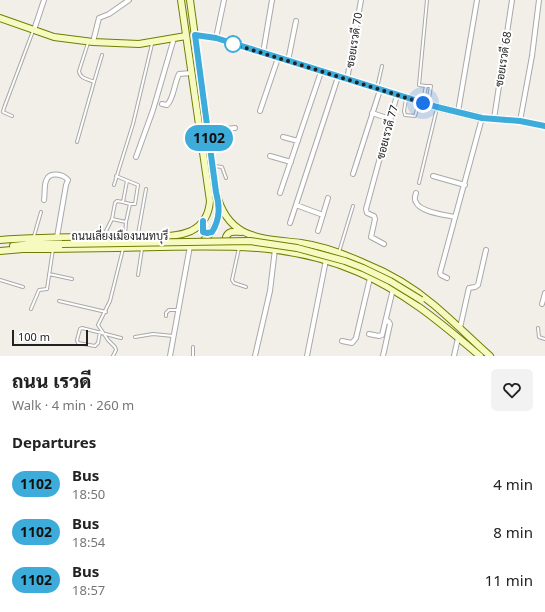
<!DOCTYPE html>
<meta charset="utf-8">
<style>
:root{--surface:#fff;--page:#f2f2f2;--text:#222;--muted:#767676}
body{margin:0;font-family:"Noto Sans",Sarabun,sans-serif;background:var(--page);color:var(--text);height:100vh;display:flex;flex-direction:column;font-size:15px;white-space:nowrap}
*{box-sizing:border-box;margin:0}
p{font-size:13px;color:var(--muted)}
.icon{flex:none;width:22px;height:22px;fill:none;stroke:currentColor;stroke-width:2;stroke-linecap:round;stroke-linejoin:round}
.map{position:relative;height:356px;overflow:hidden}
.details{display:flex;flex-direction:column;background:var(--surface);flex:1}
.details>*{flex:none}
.badge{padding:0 8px;border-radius:13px;font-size:14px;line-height:26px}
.scale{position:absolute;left:12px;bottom:10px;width:76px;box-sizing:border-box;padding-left:4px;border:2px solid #222;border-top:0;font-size:11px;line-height:14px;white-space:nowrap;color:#222;-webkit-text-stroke:3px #fff;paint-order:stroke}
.you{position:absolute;width:20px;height:20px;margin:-10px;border:3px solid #fff;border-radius:50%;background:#1a73e8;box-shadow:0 0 0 6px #1a73e833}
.map>.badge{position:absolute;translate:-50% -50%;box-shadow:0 0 0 2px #fff}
h2{padding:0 12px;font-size:15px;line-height:36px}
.round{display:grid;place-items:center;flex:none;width:42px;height:42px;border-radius:6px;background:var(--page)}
.head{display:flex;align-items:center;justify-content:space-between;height:68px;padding:0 12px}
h1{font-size:19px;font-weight:800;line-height:30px}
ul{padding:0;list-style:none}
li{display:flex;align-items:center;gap:12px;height:48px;padding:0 12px}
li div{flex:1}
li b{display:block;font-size:15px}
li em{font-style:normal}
li .badge{min-width:44px;font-weight:700;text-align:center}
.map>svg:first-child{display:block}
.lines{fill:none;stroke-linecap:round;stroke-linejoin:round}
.lane-casing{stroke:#a9a9a9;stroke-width:4}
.street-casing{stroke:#a9a9a9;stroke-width:6}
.secondary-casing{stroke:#707d05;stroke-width:8}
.lane{stroke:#fff;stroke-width:2}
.street{stroke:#fff;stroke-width:4}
.secondary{stroke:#f7fabf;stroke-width:6}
.secondary-bridge-casing{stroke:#707d05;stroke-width:8;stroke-linecap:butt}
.secondary-bridge{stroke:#f7fabf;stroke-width:6}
.line-casing{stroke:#fff;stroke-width:9}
.line{stroke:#3dacda;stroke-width:6}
.walk{stroke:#222;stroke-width:4;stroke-dasharray:0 7.2}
.stop-dot{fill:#fff;stroke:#3dacda;stroke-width:2}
.labels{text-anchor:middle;stroke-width:4;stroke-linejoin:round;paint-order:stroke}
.street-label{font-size:11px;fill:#222;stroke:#fff}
</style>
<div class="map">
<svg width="545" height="356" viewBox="0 0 545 356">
<rect width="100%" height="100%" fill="#f2efe9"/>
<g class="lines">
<defs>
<path id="lane" d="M 94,82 L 102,55
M 426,86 L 431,86 L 428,104
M 377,88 L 382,66
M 406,99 L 404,111 L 405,115 L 415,116 L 419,103
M 423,101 L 426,86 L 419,85 L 427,0
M 12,116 L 3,112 L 4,108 L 33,31
M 77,142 L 94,82 C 88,79 80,79 79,71 L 88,43
M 214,166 L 222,167 L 226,178
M 116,176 L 138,185 L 135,204 L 130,204
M 419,183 L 437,108
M 114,185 L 133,124 L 152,44
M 112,219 L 126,222
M 138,234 L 146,189
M 104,235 L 112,219 L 115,203 L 117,201 L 123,202
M 125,235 L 126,222 L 130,204 L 123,202 L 127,181
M 34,236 L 41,212
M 239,248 L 232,280 L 234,283 L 246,287
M 339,252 L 353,206
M 49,274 L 72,279
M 138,275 L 142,249
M 0,280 L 23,287
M 59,301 L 106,312
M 31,309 L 39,290 L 47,289 L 53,249
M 166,316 L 166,313 L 169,310 L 178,310
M 538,328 L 539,337 L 545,339
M 100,332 L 98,343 L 95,346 L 78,343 L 77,340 L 80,329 L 82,328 L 121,338
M 135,337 L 153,334 L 173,336
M 113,356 L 116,350 L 115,347 L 108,340 L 98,325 L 110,301 L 123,249
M 193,356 L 193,347"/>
<path id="street" d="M 34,30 L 44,0
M 216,38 L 224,0
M 93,42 L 99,18 L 109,14 L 129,0
M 263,53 L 272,0
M 288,61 L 296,21
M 347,80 L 361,0
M 162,104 L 167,105 C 174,98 174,84 179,74 L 191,73
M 260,111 L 278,58
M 458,112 L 477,0
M 372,113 L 390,119
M 494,119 L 512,0
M 520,121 L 532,56 L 539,0
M 208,131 L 235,128
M 283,137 L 298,141
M 270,156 L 291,162
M 136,157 L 153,110 L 174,38
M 353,174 L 380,90
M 433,176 L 465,185
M 280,193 L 321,72
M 416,193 C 415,196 414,200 416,202 C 419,212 446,215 455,217
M 44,200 C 45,195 44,186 46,181 C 49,171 63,174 68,180 L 66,185 L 57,237
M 296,205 L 323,215
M 290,223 L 338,77
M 318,231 L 328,198
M 384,244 L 371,237 L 375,219 L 374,216 L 367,213 L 366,209 L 397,95
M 447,278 L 441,275 L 440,273 L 482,118
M 542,304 L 545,293
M 460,328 L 468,292 L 469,288 L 475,287 L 478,285 L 486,250
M 369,334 L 379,336 L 382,335 L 393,289
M 342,341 L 352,343 L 356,338 L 370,278
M 170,356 L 190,246
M 255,356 L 270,291 L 275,249
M 307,356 L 326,260
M 383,356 L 390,324 L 389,322 L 386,320
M 454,356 L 458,338"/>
<path id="secondary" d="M 190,0 L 216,192 C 228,240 260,238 301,243 C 323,246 344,254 364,263 C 389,273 414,288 434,305 C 453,321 471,339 490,356
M 0,18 L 54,37 L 93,42 L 139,44 L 186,36
M 195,35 L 216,38 L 437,107 L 482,118 L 520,121 L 545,126
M 203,221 L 203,232 L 207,233 L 212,232
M 0,240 C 45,237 89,237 134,236 C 153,235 173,239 191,231 C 203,225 209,214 210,201 L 181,0
M 231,243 L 227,240 L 226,237 C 229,230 235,232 241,232
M 200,244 C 213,232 219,224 219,206
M 13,246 L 32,244 L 62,244
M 0,251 L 23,249 C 68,249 114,248 159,247 C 230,246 291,243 358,272 C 405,292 442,324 480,356"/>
</defs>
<use href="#lane" class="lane-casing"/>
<use href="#street" class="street-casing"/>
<use href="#secondary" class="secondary-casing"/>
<use href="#lane" class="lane"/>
<use href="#street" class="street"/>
<use href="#secondary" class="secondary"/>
<defs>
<path id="secondary-bridge" d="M 62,244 L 250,241 L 297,248 L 345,261 L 363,268 L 390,281 L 421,300"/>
</defs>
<use href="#secondary-bridge" class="secondary-bridge-casing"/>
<use href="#secondary-bridge" class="secondary-bridge"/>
</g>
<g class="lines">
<defs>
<path id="line" d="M 203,221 L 203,232 L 207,233 L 212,232 C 220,219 220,207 216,192 L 195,35 L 216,38 L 437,107 L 482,118 L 520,121 L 545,126"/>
</defs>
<use href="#line" class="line-casing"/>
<use href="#line" class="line"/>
<path class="walk" d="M 233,44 L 423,103"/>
</g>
<circle class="stop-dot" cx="233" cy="44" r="8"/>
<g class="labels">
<g class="street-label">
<text transform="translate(354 40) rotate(-81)" y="4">ซอยเรวดี 70</text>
<text transform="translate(503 59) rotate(-81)" y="4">ซอยเรวดี 68</text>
<text transform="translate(387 132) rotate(-75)" y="4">ซอยเรวดี 77</text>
<text x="120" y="240">ถนนเลี่ยงเมืองนนทบุรี</text>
</g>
</g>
</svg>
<div class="scale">100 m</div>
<div class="you" style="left:423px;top:103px"></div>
<b class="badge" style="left:209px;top:138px;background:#3dacda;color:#111">1102</b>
</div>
<section class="details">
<div class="head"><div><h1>ถนน เรวดี</h1><p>Walk · 4 min · 260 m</p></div><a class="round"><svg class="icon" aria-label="heart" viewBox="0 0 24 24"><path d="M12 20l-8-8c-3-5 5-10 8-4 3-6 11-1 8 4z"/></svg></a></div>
<h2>Departures</h2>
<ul>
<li><span class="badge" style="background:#3dacda;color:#111">1102</span><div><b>Bus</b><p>18:50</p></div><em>4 min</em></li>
<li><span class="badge" style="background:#3dacda;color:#111">1102</span><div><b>Bus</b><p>18:54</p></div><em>8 min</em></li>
<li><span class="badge" style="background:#3dacda;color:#111">1102</span><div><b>Bus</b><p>18:57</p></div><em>11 min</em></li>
</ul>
</section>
